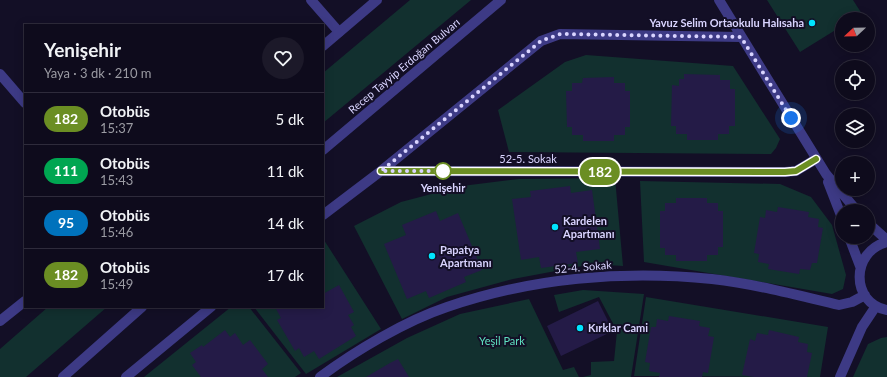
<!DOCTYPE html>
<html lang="tr">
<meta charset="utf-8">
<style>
:root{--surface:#0e0b1c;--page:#1c1929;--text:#f1f3f6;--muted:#9b9ba3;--line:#2e2b3b}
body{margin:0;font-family:Lato,sans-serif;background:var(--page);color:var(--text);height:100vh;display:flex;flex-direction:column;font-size:15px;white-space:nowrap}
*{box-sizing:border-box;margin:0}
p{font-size:13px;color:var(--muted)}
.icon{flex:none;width:22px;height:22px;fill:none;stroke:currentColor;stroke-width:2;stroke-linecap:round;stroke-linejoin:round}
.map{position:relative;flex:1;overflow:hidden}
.side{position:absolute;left:24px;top:24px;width:300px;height:284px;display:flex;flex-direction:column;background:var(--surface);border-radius:0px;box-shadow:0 2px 10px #0003,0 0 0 1px var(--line)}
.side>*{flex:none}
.badge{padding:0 8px;border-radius:13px;font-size:14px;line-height:26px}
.needle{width:26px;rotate:248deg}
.buttons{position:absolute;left:835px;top:12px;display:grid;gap:8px}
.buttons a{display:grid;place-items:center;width:40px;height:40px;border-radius:50%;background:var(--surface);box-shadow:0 2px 10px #0003,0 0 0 1px var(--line);font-size:20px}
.you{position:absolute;width:20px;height:20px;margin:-10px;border:3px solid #fff;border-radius:50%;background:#1a73e8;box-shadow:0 0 0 6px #1a73e833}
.map>.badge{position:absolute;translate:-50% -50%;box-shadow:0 0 0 2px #fff}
.round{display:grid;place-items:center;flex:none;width:42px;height:42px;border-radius:21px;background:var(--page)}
.headline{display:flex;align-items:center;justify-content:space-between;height:68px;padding:0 20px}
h1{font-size:19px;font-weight:700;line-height:30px}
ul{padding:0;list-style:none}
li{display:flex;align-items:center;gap:12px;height:52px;padding:0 20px;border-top:1px solid var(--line)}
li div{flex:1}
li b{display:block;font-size:15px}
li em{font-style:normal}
li .badge{min-width:44px;font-weight:700;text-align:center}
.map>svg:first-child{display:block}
.green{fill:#12302f}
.building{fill:#241b47}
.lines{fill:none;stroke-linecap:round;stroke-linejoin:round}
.minor{stroke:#3d3a85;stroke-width:10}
.tertiary{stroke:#3d3a85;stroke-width:10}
.line-casing{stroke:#fff;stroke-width:9}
.line{stroke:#6b8e23;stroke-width:6}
.walk{stroke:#d9d4ff;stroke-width:4;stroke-dasharray:0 7.2}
.poi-dot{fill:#00e5ff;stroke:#130f26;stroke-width:1.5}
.stop-dot{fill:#fff;stroke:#6b8e23;stroke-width:2}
.labels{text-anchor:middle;stroke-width:4;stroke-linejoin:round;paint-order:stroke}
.poi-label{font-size:11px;font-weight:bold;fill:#d9d4ff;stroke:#130f26;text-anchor:start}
.street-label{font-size:11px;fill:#d9d4ff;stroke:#130f26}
.stop-label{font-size:11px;font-weight:bold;fill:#d9d4ff;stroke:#130f26}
.park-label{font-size:11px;fill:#5fe0c0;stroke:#130f26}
</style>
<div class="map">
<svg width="887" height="377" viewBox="0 0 887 377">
<rect width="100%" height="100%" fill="#130f26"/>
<path class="green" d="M 410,0 L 471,0 L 323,123 L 323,73 Z
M 767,0 L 853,0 L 862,14 L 854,19 L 842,19 L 842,26 L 800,52 Z
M 586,55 L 733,66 L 780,139 L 776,148 L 771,154 L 509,152 L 498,110 L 565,62 Z
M 615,178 L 623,266 L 593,264 L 513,279 L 447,297 L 402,319 L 354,226 L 401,202 L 462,186 L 519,179 Z
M 640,181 L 780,184 L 811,197 L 832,225 L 846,275 L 843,289 L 832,294 L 644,262 Z
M 324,240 L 381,329 L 306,374 L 254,307 L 323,307 L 323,241 Z
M 583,290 L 644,294 L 631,377 L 583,377 L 591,375 L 591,362 L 614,361 L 617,331 L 599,297 L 559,312 L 554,295 Z
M 646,297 L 828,327 L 820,377 L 634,376 Z
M 529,299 L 563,370 L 574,367 L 579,377 L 337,377 L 407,338 L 460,314 Z
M 48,307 L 107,307 L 26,377 L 0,377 L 0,349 Z
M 231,307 L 249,307 L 301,373 L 295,377 L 144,377 Z
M 887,337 L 887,377 L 853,377 L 868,344 L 881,338 Z"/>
<path class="building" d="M 684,74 L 720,75 L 720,80 L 730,80 L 730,89 L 735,89 L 735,126 L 729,126 L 729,134 L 718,134 L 718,140 L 687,140 L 687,134 L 676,134 L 676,126 L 671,126 L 672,85 L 679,86 L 679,79 L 684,79 Z
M 614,77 L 614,83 L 625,83 L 625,91 L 630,91 L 630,127 L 625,127 L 625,135 L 614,135 L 614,141 L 583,141 L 583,135 L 572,135 L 572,127 L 567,127 L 566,91 L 572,91 L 572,83 L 582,83 L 583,78 Z
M 570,186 L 571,193 L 592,190 L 600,249 L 576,252 L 578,263 L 541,268 L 539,257 L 521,260 L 512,199 L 531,197 L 530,191 Z
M 676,198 L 707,198 L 707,203 L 718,203 L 718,211 L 723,211 L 723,247 L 718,247 L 718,255 L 707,255 L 707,261 L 676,261 L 676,255 L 665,255 L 665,248 L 660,248 L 660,211 L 665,211 L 665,203 L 676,203 Z
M 778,207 L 809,212 L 808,217 L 819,219 L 818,227 L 823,228 L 817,263 L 812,263 L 810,270 L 800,269 L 799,274 L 768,269 L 769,264 L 758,262 L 759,254 L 754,253 L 760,217 L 765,218 L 766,210 L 777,212 Z
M 436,211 L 440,221 L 458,213 L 482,270 L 464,277 L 466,282 L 429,298 L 426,291 L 407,299 L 384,244 L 406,235 L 402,225 Z
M 339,285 L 354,312 L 348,315 L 354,325 L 351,327 L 356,336 L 319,359 L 314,351 L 304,357 L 299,348 L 295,351 L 277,320 L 281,318 L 275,307 L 323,307 L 323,294 Z
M 598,301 L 613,331 L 561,356 L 547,326 Z
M 669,316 L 700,321 L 699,326 L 710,328 L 708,336 L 714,337 L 708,373 L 703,372 L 702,377 L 659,377 L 660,373 L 649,371 L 650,363 L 645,362 L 651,327 L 656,327 L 657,319 L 668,321 Z
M 225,330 L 230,337 L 235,333 L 243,345 L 250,340 L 268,364 L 262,369 L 268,377 L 201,377 L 192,365 L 196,362 L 190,353 L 202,345 L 203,347 Z
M 769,330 L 799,337 L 798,342 L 808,344 L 807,352 L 812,353 L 807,377 L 754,377 L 742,375 L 750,339 L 755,341 L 757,333 L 768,335 Z
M 398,359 L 409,377 L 366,377 L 390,363 Z"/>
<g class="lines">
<path class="minor" d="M 311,0 L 339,32
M 719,0 L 826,174 L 857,211
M 0,74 L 25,103
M 381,171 L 785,172 L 796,171 L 816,159
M 828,182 L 842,218
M 323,215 L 381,171 L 541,41 L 560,34 L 741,37
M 868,223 L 887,240
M 849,237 L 860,266
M 887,242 C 851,251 850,303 887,310
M 126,377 L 211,307
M 320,377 C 355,351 405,321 447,307 C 531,278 623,270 712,279 C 755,284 798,295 839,305 L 852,302 L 865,295
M 840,377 L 862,327 L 876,306"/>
<path class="tertiary" d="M 323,46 L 377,0
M 323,150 L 501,0
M 0,321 L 25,301
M 63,377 L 142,307"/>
</g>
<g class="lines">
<defs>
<path id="line" d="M 381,171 L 785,172 L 796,171 L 816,159"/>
</defs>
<use href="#line" class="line-casing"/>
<use href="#line" class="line"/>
<path class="walk" d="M 443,171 L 381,171 L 541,41 L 560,34 L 741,37 L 791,118"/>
</g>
<g class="poi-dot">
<circle cx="812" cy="23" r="4"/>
<circle cx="555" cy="227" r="4"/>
<circle cx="432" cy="256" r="4"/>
<circle cx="580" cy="328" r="4"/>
</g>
<circle class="stop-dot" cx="443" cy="171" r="8"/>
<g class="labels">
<g class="poi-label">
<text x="804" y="27" text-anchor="end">Yavuz Selim Ortaokulu Halısaha</text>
<text x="563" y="225">Kardelen<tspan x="563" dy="13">Apartmanı</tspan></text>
<text x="440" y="254">Papatya<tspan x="440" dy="13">Apartmanı</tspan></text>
<text x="588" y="332">Kırklar Cami</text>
</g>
<g class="street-label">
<text transform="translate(404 66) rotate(-40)" y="4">Recep Tayyip Erdoğan Bulvarı</text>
<text x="528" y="163">52-5. Sokak</text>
<text transform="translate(583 267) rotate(-5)" y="4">52-4. Sokak</text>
</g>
<g class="stop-label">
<text x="443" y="192">Yenişehir</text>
</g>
<g class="park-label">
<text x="502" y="345">Yeşil Park</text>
</g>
</g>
</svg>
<div class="buttons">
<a><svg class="needle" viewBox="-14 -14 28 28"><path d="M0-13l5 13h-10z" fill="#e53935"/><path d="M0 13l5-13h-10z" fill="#9b9ba3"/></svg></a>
<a><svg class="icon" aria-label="locate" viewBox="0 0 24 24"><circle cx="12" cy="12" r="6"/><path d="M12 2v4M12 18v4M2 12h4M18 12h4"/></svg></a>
<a><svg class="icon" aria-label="layers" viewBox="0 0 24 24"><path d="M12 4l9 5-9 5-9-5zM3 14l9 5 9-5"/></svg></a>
<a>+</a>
<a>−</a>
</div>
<div class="you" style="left:791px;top:118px"></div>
<b class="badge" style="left:600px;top:172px;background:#6b8e23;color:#fff">182</b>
<section class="side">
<div class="headline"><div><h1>Yenişehir</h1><p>Yaya · 3 dk · 210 m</p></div><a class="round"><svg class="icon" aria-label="heart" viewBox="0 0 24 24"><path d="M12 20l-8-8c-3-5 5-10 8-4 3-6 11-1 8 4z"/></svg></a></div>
<ul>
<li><span class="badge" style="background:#6b8e23;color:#fff">182</span><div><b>Otobüs</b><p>15:37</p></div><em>5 dk</em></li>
<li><span class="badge" style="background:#00a651;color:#fff">111</span><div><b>Otobüs</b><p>15:43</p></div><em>11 dk</em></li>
<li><span class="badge" style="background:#0072bc;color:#fff">95</span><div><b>Otobüs</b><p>15:46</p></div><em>14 dk</em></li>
<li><span class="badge" style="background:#6b8e23;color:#fff">182</span><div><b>Otobüs</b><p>15:49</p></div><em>17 dk</em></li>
</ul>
</section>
</div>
